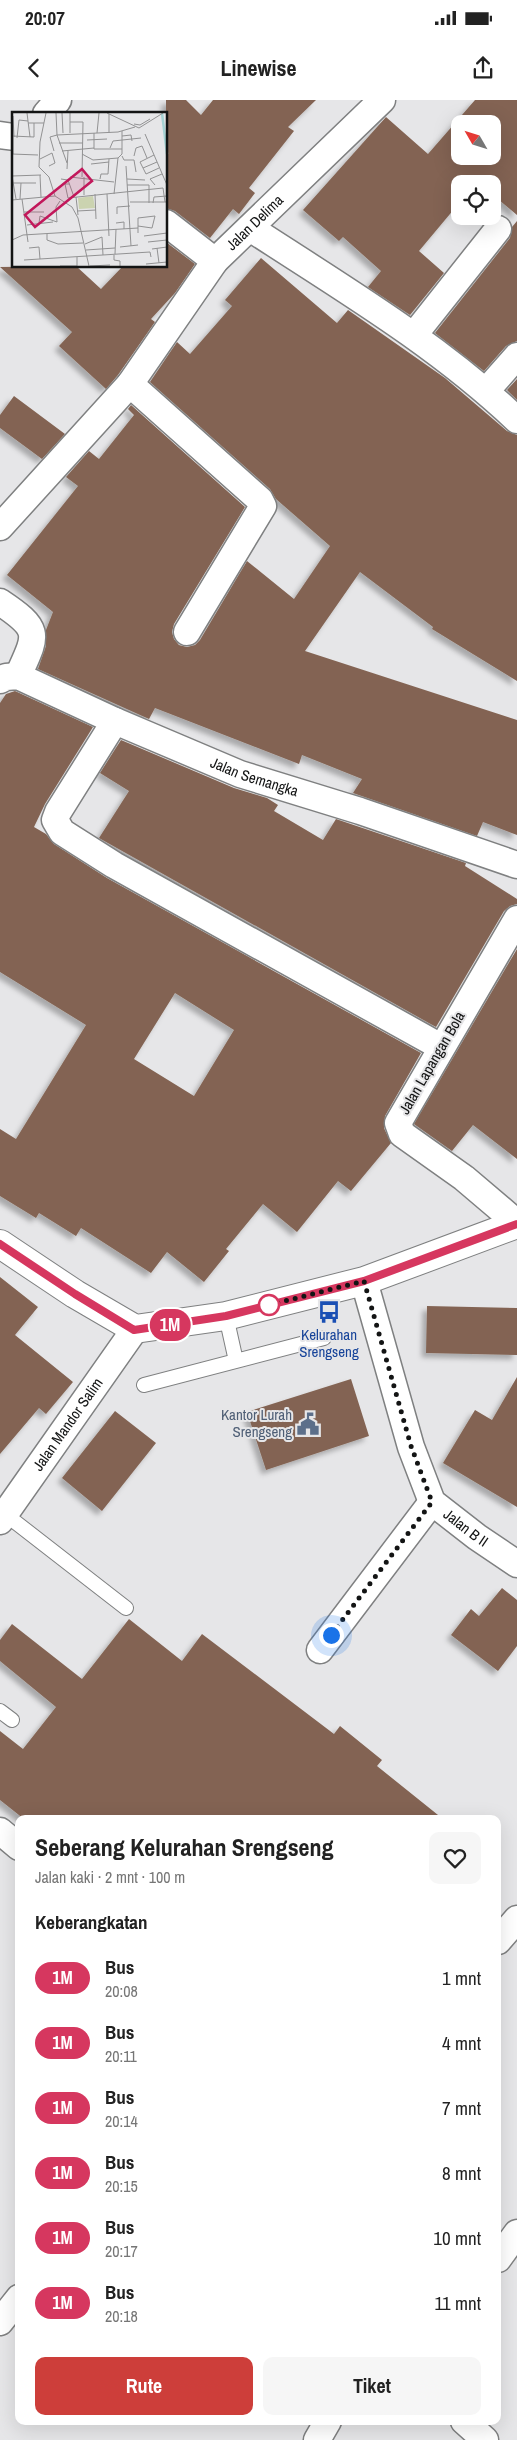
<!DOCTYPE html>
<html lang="id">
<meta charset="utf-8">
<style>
:root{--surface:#fff;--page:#f6f6f6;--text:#222;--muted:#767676;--accent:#cd3e3a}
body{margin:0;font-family:"Archivo Narrow",sans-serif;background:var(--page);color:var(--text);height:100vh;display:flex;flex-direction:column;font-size:19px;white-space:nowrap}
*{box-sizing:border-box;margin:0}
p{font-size:16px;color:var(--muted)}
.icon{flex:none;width:28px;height:28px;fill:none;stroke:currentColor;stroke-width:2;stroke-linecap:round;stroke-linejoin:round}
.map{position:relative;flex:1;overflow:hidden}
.panel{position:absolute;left:15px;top:1715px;width:486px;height:610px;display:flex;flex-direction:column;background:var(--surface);border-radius:10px;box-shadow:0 5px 20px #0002}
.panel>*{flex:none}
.badge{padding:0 10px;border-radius:16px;font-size:18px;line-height:32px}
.needle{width:32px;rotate:309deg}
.fabs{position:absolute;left:451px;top:15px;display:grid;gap:10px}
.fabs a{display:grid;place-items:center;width:50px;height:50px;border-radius:10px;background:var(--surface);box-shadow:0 5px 20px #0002;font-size:25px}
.you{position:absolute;width:25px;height:25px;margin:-12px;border:4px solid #fff;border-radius:50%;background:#1a73e8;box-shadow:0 0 0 8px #1a73e833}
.map>.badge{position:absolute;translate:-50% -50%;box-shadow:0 0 0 2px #fff}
h2{padding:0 20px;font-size:19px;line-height:45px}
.round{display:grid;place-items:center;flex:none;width:52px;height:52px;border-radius:10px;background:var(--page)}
.overview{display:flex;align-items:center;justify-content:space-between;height:85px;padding:0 20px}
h1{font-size:24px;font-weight:700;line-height:38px}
.cta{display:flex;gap:10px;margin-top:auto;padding:10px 20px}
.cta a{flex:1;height:58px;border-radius:10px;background:var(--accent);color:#fff;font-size:20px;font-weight:700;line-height:58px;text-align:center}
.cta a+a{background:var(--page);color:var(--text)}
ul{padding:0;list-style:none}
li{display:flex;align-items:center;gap:15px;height:65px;padding:0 20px}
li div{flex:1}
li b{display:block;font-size:19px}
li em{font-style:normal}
li .badge{min-width:55px;font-weight:700;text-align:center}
.status{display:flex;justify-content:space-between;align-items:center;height:35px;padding:0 25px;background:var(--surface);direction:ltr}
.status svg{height:14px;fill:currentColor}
header{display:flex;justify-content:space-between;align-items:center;height:65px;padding:0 20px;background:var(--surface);font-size:22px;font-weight:700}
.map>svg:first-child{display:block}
.building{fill:#836453;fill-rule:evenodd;filter:url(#shadow)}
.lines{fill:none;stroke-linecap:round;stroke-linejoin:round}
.service-casing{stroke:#7f8081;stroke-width:16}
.minor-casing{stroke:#7f8081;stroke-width:29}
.secondary-casing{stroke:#7f8081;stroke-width:30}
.service{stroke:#fff;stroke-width:14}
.minor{stroke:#fff;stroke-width:26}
.secondary{stroke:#fff;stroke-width:28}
.line-casing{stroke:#fff;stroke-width:11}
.line{stroke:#d6375f;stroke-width:8}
.walk{stroke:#131414;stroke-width:5;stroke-dasharray:0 9}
.stop-dot{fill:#fff;stroke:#d6375f;stroke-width:2.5}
.labels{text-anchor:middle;stroke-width:4;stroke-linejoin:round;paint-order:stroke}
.street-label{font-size:15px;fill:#131414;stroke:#e6e6e8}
.transit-label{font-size:15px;fill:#164399;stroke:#e6e6e8}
.service-label{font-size:15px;fill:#4e5e75;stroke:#e6e6e8;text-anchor:end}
.inset-river{fill:none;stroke:#a5d3d4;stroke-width:2.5}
.inset-road{fill:none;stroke:#929293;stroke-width:1}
.view{fill:#c2185b;fill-opacity:0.15;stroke:#c2185b;stroke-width:2.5}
.inset-edge{fill:none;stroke:#131414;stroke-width:2.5}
</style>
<div class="status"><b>20:07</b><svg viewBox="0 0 49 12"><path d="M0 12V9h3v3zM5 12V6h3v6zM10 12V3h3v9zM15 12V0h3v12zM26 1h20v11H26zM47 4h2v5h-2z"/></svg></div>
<header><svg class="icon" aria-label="back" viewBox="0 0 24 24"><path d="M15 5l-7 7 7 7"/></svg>Linewise<svg class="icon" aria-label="share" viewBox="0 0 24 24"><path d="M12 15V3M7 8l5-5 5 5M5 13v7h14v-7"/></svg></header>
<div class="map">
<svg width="517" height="2340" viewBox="0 0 517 2340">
<defs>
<filter id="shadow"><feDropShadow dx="-4.5" dy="4.5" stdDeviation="2.5" flood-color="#0004"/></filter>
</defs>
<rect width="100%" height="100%" fill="#e6e6e8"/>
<path class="building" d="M 166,0 L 186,0 L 201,15 L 213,0 L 316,0 L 288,27 L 294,31 L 249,88 L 255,93 L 239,114 L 233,109 L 210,138 L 175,111 L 166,108 Z
M 475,0 L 517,0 L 517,115 L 492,94 L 492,84 L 481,84 L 478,82 L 476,84 L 460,84 L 460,102 L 419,151 L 444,173 L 410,215 L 368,187 L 381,171 L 343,137 L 339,141 L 303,110 L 386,17 L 428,54 ZM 460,24 L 492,24 L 492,56 L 460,56 Z
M 517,121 L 517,241 L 506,246 L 484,271 L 435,233 L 510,138 L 512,127 Z
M 166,142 L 195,164 L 175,193 L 151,219 L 155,222 L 118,275 L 106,289 L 59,246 L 72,232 L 0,167 L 76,166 L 101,189 L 123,166 L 166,166 Z
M 261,158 L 337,223 L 348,210 L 445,278 L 507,331 L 517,335 L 517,581 L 432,529 L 433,527 L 360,472 L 305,551 L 517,620 L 517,735 L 483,722 L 477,736 L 353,693 L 362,679 L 302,655 L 299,664 L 155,608 L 149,619 L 38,569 L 46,546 L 46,530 L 53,512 L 7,475 L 78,386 L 66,377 L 89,351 L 99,359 L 134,315 L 128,309 L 131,305 L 245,407 L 174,524 L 172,532 L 174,539 L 179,545 L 187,547 L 195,545 L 200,540 L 247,461 L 294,499 L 330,446 L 276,399 L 270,389 L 150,282 L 177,242 L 190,254 L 232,206 L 225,200 Z
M 517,279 L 517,300 L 507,290 Z
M 14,296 L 65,334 L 42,359 L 0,328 L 0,315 Z
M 15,591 L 93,627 L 45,704 L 34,727 L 46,734 L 54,744 L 107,778 L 421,953 L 385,1016 L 384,1028 L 391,1043 L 351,1091 L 338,1081 L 297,1132 L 263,1104 L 226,1149 L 229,1151 L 204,1182 L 167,1152 L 151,1173 L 81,1128 L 76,1136 L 39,1113 L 36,1118 L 0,1096 L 0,1029 L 16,1039 L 86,925 L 0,872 L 0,603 L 6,594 ZM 175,893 L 234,930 L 194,996 L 134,959 Z
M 121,640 L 234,688 L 267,698 L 278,705 L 274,711 L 323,740 L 336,719 L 466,763 L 465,766 L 517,799 L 517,804 L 510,806 L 504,811 L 436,927 L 99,738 L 129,691 L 100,673 Z
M 517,849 L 517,1059 L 473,1025 L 452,1051 L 414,1024 Z
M 0,1177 L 38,1207 L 15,1235 L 73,1282 L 46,1314 L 39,1308 L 0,1354 Z
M 427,1206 L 517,1208 L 517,1255 L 426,1253 Z
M 517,1277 L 517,1407 L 443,1363 L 475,1310 L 492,1320 Z
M 351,1279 L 369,1336 L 266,1370 L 247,1312 Z
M 115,1311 L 156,1343 L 102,1411 L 62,1378 Z
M 502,1488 L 517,1500 L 517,1546 L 498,1571 L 451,1535 L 471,1509 L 479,1516 Z
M 129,1519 L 182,1561 L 202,1534 L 334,1634 L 340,1626 L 382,1660 L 377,1666 L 443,1719 L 24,1719 L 0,1700 L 0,1631 L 23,1649 L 56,1607 L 0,1561 L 0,1540 L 12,1524 L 82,1579 Z"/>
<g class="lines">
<defs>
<path id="service" d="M 226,1216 L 236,1261
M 144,1285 L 324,1238
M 5,1414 L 126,1508
M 0,1611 L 12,1620"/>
<g id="minor">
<path d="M 46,14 L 58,0"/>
<path d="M 0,35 L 14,37"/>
<path d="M 166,123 L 215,161"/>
<path d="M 250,128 C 342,188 437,244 517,320"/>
<path d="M 414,235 L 498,129"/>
<path d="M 130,284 L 260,400 L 263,406 L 187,532"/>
<path d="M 486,291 L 517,256"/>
<path id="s1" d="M 0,427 L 130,284 L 215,161 L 382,0"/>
<path d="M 0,502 C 42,530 37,534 18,576"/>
<path id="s2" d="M 0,580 L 6,577 L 18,576 L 115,621 L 240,674 L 360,711 L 517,765"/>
<path d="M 115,621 L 58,712 L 55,720 L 62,732 L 114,765 L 441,947"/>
<path d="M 517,819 L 398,1023 L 402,1034 L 464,1078 L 517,1123"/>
<path id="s3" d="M 364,1181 L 411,1347 L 432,1402 L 477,1437 L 517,1464"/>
<path id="s4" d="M 0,1421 L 135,1229"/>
<path d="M 320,1550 L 432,1402"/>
<path d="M 0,1731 L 19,1747"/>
<path d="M 498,1841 L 517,1819"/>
<path d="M 498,2159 L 517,2133"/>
<path d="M 0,2222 L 19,2198"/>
<path d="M 464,2321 L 485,2340"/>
<path d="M 317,2340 L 328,2321"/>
</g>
<path id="secondary" d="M 0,1144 L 75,1194 L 135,1229 L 226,1216 L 364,1181 L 517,1124"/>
</defs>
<use href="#service" class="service-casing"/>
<use href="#minor" class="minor-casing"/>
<use href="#secondary" class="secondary-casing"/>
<use href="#service" class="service"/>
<use href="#minor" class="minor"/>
<use href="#secondary" class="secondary"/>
</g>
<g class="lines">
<defs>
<path id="line" d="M 0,1144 L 75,1194 L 134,1230 L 226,1216 L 364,1181 L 517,1124"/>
</defs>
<use href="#line" class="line-casing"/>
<use href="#line" class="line"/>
<path class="walk" d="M 269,1205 L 364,1181 L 411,1346 L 432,1402 L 331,1535"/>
</g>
<defs>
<symbol id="bus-bare" viewBox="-9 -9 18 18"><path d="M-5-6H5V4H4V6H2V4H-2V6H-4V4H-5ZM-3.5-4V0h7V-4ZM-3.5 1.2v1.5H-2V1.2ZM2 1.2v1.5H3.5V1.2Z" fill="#1a4fb4" stroke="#e6e6e8" stroke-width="2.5" paint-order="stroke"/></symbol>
<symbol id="civic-bare" viewBox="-9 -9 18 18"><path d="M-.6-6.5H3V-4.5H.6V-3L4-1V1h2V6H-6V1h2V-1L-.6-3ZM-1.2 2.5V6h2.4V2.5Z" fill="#5c6f8a" stroke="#e6e6e8" stroke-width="2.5" paint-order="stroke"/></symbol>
</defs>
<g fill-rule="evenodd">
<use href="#bus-bare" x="313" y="1196" width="32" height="32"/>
<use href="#civic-bare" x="292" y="1308" width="32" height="32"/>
</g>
<circle class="stop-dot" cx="269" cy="1205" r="10"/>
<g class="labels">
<g class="street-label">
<text dy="5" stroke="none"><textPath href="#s1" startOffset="398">Jalan Delima</textPath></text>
<text dy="5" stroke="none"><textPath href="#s2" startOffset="276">Jalan Semangka</textPath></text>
<text transform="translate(432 963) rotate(-60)" y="5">Jalan Lapangan Bola</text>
<text dy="5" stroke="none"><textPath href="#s4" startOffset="118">Jalan Mandor Salim</textPath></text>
<text dy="5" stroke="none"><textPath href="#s3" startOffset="274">Jalan B II</textPath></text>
</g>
<g class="transit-label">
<text x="329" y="1240">Kelurahan<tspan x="329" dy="17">Srengseng</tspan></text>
</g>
<g class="service-label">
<text x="292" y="1320">Kantor Lurah<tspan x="292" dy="17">Srengseng</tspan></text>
</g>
</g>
<g transform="translate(12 12)">
<rect width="155" height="155" fill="#e6e6e8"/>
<path d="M 81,84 L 83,96 L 67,97 L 66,86 Z" fill="#cbd3b0"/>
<path class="inset-river" d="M 150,1 L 155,42"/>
<path class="inset-road" d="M 15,1 L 18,25M 34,1 L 28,30 L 27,55 L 37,65 L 43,84 L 60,95 L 66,106 L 77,154M 44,1 L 45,23 L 55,51M 50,1 L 51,21M 95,1 L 127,16 L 151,1M 97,2 L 97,21M 1,4 L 2,25M 58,10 L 71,10 L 70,65M 16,11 L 32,11M 122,12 L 128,13 L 138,7M 58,21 L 58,1M 82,21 L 82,37 L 110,37M 85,21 L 87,1M 133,22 L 155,73M 0,24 L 22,25 L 22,11M 110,24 L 119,23 L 120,29M 5,26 L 7,8 L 16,9M 75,28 L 95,27M 47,31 L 71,31M 98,36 L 101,29 L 129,26M 42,39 L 38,25 L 45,23 L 106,20 L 123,15M 50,39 L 82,36M 0,42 L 26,43M 1,42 L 1,25M 70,42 L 81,48 L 106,46M 142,43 L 128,50 L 134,62 L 147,56M 110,44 L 112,48 L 122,48 L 124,60M 122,44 L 124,36 L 130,34 L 135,46M 28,47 L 40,41 L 43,51 L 37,54M 79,52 L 97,50M 114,54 L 119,134M 131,56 L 145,50M 55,57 L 56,39M 28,63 L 29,85M 0,64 L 29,63M 0,64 L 4,87M 58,65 L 102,70M 72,65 L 72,83M 49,67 L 56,68 L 62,85M 88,67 L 89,62 L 96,62 L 97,47M 115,67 L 133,68M 1,71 L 24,71M 115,73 L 137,73 L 137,91M 143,73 L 138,67 L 150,62M 83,82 L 84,107M 95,82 L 97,124M 102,82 L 106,46 L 110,42 L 110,19M 64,85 L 66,103M 56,86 L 151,76 L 153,90M 56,86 L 53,72 L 57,72M 8,87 L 9,71M 10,87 L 16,130M 0,88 L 43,84M 118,90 L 154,90M 141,91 L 142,85 L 155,84M 65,99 L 84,98M 12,100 L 32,100M 105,102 L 105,95 L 118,94M 27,111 L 28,104 L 45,110 L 44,95 L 48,89M 104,111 L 112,110 L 112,117M 15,113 L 41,110M 126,114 L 140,116 L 143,104 L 126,106 L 126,121M 35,122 L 35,128 L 46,132M 132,124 L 155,121M 0,128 L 11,123 L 126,116M 136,130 L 155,128M 46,132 L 71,131M 73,132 L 90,125 L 91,143M 108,135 L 126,133M 17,136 L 27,135 L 28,147M 145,136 L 147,151M 140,137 L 155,135M 74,138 L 103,136M 103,142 L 104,117M 102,143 L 102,148 L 108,149 L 108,154M 12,148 L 138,140 L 139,145M 134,152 L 155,150M 48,154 L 65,154 L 65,145M 78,154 L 98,153"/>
<path class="view" d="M 70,57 L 80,69 L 23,115 L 13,103 Z"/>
<rect width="155" height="155" class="inset-edge"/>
</g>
</svg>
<div class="fabs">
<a><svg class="needle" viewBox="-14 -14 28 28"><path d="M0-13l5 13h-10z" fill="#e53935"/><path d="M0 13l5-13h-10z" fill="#767676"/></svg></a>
<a><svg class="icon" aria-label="locate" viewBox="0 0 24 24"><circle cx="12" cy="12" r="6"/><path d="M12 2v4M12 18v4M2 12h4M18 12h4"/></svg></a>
</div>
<div class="you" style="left:331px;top:1535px"></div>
<b class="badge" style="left:170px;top:1225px;background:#d6375f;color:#fff">1M</b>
<section class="panel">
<div class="overview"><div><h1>Seberang Kelurahan Srengseng</h1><p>Jalan kaki · 2 mnt · 100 m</p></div><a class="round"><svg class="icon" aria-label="heart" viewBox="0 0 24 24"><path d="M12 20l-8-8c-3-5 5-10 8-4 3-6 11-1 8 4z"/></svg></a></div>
<h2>Keberangkatan</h2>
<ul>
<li><span class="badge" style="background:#d6375f;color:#fff">1M</span><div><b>Bus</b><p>20:08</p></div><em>1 mnt</em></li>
<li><span class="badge" style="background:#d6375f;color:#fff">1M</span><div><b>Bus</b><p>20:11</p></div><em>4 mnt</em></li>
<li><span class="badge" style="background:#d6375f;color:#fff">1M</span><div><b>Bus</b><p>20:14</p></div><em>7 mnt</em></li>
<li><span class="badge" style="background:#d6375f;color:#fff">1M</span><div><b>Bus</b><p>20:15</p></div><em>8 mnt</em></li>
<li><span class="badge" style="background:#d6375f;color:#fff">1M</span><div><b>Bus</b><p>20:17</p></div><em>10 mnt</em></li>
<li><span class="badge" style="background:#d6375f;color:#fff">1M</span><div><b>Bus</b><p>20:18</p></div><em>11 mnt</em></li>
</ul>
<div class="cta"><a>Rute</a><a>Tiket</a></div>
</section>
</div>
